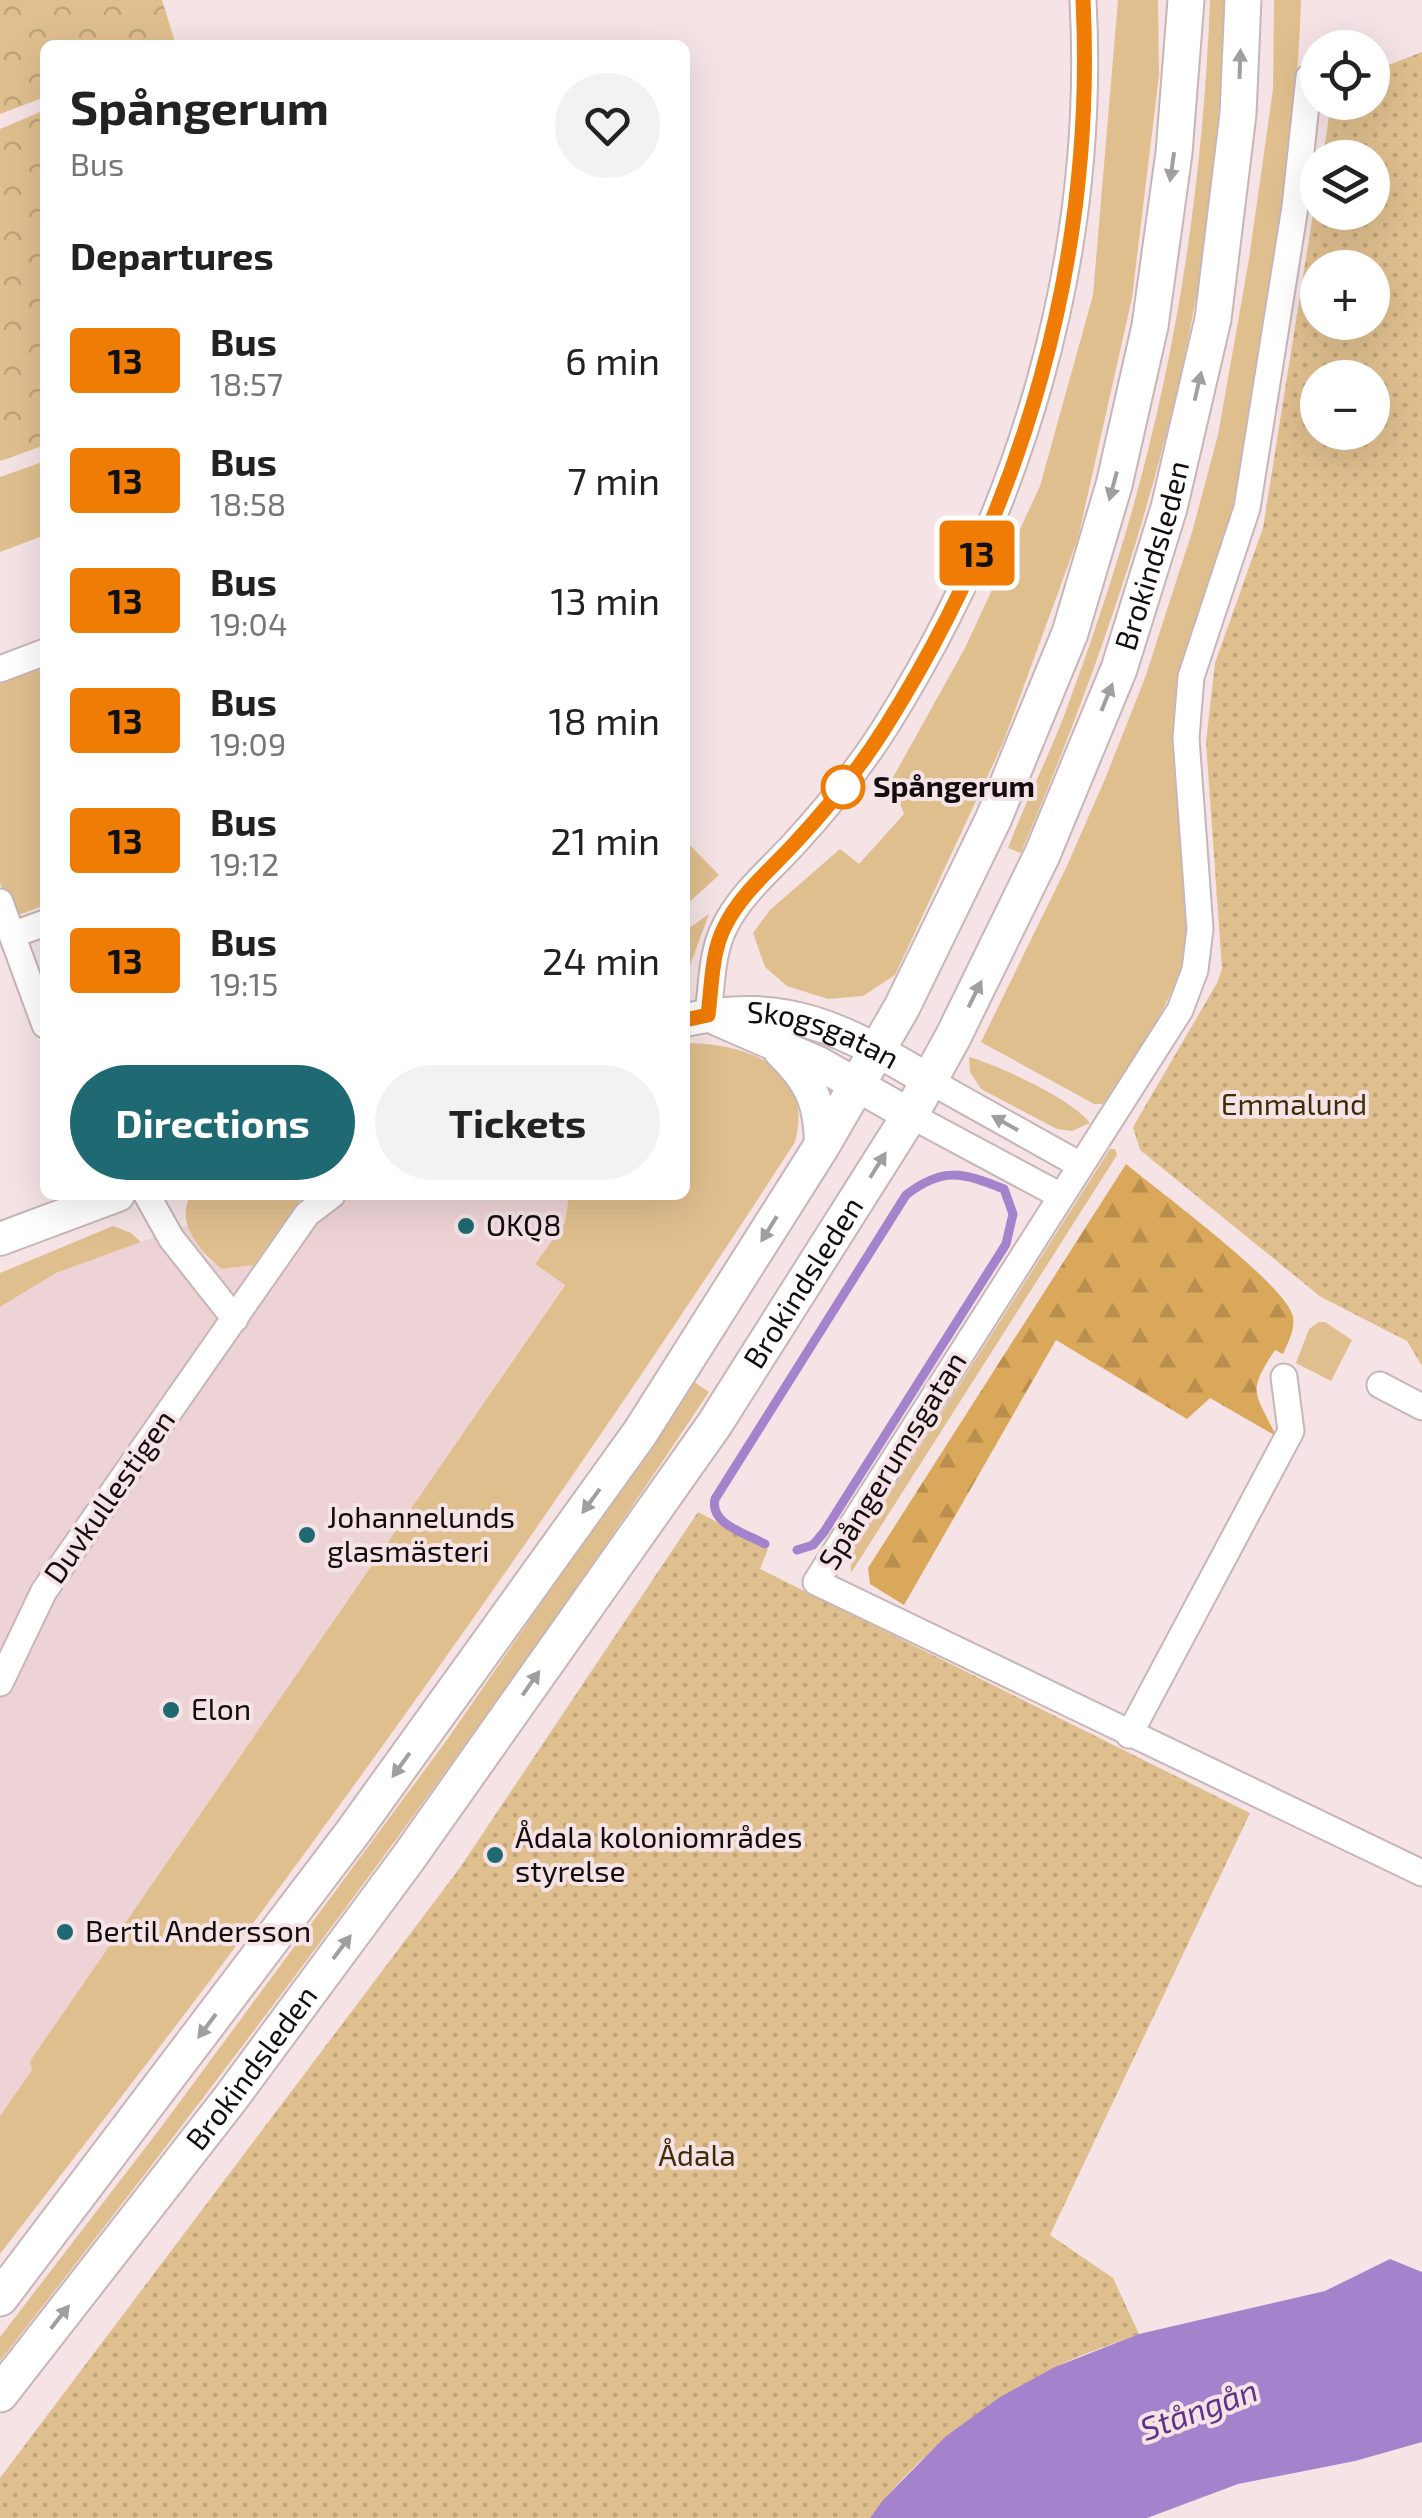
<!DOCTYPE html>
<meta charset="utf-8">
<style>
:root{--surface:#fff;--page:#f2f2f2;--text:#222;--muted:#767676;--accent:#1f6a72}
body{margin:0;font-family:"Exo 2",sans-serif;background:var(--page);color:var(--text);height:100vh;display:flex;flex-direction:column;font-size:38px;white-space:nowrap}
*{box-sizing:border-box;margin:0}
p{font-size:32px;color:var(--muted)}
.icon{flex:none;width:55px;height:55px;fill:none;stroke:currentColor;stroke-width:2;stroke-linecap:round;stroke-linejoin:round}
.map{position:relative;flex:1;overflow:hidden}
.drawer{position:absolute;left:40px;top:40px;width:650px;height:1160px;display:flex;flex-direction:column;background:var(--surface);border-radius:15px;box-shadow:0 10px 40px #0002}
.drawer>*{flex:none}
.badge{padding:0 20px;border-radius:8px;font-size:35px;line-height:65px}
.fabs{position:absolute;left:1300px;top:30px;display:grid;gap:20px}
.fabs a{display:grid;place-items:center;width:90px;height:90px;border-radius:50%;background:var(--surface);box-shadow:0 10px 40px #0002;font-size:50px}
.map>.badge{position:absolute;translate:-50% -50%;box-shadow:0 0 0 5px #fff}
h2{padding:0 30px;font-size:38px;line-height:90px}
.round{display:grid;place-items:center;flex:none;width:105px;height:105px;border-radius:52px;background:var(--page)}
.headline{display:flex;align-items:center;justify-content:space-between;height:170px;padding:0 30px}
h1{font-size:48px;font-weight:700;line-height:75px}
.button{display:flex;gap:20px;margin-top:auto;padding:20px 30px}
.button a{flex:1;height:115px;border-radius:60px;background:var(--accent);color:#fff;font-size:40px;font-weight:700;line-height:115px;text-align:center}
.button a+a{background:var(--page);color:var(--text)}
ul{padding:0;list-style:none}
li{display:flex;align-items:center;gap:30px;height:120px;padding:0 30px}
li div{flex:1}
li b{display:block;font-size:38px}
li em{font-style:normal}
li .badge{min-width:110px;font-weight:700;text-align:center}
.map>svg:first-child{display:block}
.built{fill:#eed3d6}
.grass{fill:#e0bf8e}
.forest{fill:url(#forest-firs)}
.park{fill:url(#park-crowns)}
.garden{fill:url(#garden-dots);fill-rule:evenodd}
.water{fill:#a482cc}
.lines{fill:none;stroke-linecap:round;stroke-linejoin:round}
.stream{stroke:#a482cc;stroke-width:9}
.minor-casing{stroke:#c7b5b7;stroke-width:29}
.tertiary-casing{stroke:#c7b5b7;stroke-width:36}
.secondary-casing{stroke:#c7b5b7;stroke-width:39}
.minor{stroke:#fff;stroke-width:25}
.tertiary{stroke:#fff;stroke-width:32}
.secondary{stroke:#fff;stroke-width:35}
.oneway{fill:#a19e9f}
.line-casing{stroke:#fff;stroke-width:22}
.line{stroke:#ef7c04;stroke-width:15}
.stop-dot{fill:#fff;stroke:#ef7c04;stroke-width:5}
.poi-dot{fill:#1f6a72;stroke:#f5e3e5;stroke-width:4}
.labels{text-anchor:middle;stroke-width:8;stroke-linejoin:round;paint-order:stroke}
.street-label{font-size:30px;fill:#130d0e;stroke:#f5e3e5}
.stop-label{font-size:30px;font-weight:bold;fill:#130d0e;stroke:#f5e3e5;text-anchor:start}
.park-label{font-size:30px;fill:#402c08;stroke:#f5e3e5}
.poi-label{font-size:30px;fill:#130d0e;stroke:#f5e3e5;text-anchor:start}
.water-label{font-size:32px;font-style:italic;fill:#60338b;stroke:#f5e3e5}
</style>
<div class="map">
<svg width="1422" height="2518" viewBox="0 0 1422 2518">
<defs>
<pattern id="forest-firs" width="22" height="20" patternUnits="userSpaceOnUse" patternTransform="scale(2.5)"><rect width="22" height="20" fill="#daa85a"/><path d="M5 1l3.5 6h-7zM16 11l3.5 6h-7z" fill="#ba8f4d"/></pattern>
<pattern id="park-crowns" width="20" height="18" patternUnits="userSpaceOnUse" patternTransform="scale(2.5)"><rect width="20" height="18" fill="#e0bf8e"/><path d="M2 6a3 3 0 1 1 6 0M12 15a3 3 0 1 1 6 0" fill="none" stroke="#bfa379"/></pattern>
<pattern id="garden-dots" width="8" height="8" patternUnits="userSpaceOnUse" patternTransform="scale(2.5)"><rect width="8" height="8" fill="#e0bf8e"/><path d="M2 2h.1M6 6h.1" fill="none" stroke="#bfa379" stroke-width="1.8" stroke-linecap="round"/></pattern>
</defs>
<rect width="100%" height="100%" fill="#f5e3e5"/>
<path class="built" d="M 303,1195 L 569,1195 L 565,1223 L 535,1264 L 565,1284 L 30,2061 L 32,2070 L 0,2116 L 0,1307 L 56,1273 L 188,1225 L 207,1258 L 222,1269 L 254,1265 Z"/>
<path class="grass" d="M 1118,0 L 1158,0 L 1159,75 L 1132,298 L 1078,538 L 1003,743 L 895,975 L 863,996 L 828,999 L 787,986 L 765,967 L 753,933 L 770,910 L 840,849 L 859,864 L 904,814 L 891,781 L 965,648 L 1040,486 L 1093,295 Z
M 1210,0 L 1225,0 L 1224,36 C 1219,111 1214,189 1202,264 C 1168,469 1102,662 1021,853 L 1008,848 C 1025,803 1047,760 1064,716 C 1083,664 1102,611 1118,558 C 1174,378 1203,189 1210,0 Z
M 1274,0 L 1301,0 C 1298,108 1281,215 1264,322 C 1255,382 1250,443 1236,501 C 1220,565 1188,624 1177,688 C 1163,768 1192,849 1188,929 C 1184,994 1136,1051 1103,1104 L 1094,1104 L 981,1042 L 1066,868 L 1105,779 L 1145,678 L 1193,529 L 1218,435 L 1249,259 L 1273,89 Z
M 45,461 L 45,535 L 0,552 L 0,477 Z
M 45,660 L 45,905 L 13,917 L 0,883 L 0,677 Z
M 685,840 L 719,875 L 685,906 Z
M 709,914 L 686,976 L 685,977 L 685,931 Z
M 685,1043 C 746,1043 815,1067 795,1142 C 624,1406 444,1665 257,1918 C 173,2031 86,2142 0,2254 L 0,2116 L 32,2070 L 30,2061 L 565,1285 L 535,1264 L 565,1223 L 569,1195 L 685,1195 Z
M 969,1057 C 998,1065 1072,1099 1090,1123 L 1072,1131 L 1057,1129 L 981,1089 L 970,1072 Z
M 1110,1149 L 1115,1149 L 1117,1155 L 851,1573 L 851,1557 L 857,1545 Z
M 191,1195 L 303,1195 L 254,1265 L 222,1269 C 201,1253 174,1222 191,1195 Z
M 113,1226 L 131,1233 L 141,1242 L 56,1273 L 0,1307 L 0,1273 Z
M 1319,1322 L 1325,1322 L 1352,1340 L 1331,1381 L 1296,1363 L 1309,1329 Z
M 694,1382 L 709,1392 C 488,1725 246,2046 0,2361 L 0,2337 L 162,2126 L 449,1737 Z"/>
<path class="forest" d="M 1126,1164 C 1157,1190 1287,1285 1293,1317 C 1295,1330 1288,1342 1283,1354 L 1275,1350 C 1246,1394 1255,1391 1276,1436 L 1210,1398 L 1187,1419 L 1056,1340 L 904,1605 L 870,1584 L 868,1568 Z"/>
<path class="park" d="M 0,0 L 162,0 L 176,45 L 45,45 L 45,97 L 0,114 Z
M 45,110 L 45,445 L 0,461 L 0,129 Z"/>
<path class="garden" d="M 1422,52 L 1422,1366 L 1407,1341 L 1321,1297 L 1140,1150 L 1133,1127 L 1217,983 L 1222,969 L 1206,742 L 1215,663 L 1263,528 L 1317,189 L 1318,212 L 1372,212 L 1372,158 L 1323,157 L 1331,103 L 1372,102 L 1373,71 ZM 1318,268 L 1372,268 L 1372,322 L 1318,322 ZM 1318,378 L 1372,378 L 1372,432 L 1318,432 Z
M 698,1512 L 768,1549 L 760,1569 L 1250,1813 L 1050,2235 L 1113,2278 L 1139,2334 C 1111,2345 1080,2354 1054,2368 C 985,2405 916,2454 870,2518 L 0,2518 L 0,2478 L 459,1869 Z"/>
<path class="water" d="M 1390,2259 L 1422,2272 L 1422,2442 L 1355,2461 L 1238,2484 L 1147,2518 L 870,2518 L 883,2500 L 945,2437 L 1000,2397 L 1055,2367 L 1139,2334 L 1325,2291 Z"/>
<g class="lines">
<path class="stream" d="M 765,1544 C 747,1534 709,1524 715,1499 L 906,1195 C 942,1167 962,1172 1004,1189 L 1013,1214 L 1006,1244 L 824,1532 L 813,1545 L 797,1550"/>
<defs>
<path id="minor" d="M 1309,77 L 1295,207 L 1247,508 L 1191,677 L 1186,738 L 1200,929 L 1195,970 L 1180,1010 L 816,1582 L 1422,1873
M 0,669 L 45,652
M 0,902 L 12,935 L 45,923
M 12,935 L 45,1025
M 708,1015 C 712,986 711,953 725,926 C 740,895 769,871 793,845 C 827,808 859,769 886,726 C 1022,509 1097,257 1083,0
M 930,1081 L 1080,1165
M 910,1115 L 1061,1196
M 147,1195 L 171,1238 L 235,1319
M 1380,1385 L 1422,1407
M 0,1683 L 44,1591 L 307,1214 L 332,1195
M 1129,1735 L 1291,1431 L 1284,1377"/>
<g id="tertiary">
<path d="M 717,1019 L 818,1063 L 910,1115"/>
<path id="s1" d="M 685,1020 C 788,998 844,1030 930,1081"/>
<path d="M 780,1051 C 811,1081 821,1103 821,1147"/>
<path d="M 0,1239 L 118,1195"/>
</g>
<g id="secondary">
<path d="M 0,2298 L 353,1832 L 640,1433 L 821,1147 L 902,1007 L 993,820 L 1070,633 L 1114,485 L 1150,326 L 1174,153 L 1186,0"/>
<path id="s2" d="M 0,2394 L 230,2099 L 409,1857 L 714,1425 L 910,1115 L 953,1037 L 1042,855 L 1119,669 L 1169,508 L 1213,319 L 1238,114 L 1243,0"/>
</g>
</defs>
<use href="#minor" class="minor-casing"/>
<use href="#tertiary" class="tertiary-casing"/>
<use href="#secondary" class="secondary-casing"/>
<use href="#minor" class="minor"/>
<use href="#tertiary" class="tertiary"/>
<use href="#secondary" class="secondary"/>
</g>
<defs><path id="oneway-solid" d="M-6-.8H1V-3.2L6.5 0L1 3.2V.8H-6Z" transform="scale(2.5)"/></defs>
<g class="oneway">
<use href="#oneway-solid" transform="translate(1240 64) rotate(-88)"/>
<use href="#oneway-solid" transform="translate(1172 167) rotate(98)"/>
<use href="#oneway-solid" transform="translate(1198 386) rotate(-77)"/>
<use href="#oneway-solid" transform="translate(1113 486) rotate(105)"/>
<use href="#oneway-solid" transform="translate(1107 697) rotate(-68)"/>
<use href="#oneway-solid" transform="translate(975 994) rotate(-64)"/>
<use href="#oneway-solid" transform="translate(1005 1123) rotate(-151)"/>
<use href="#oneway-solid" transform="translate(878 1165) rotate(-58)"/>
<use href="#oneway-solid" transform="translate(769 1229) rotate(122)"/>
<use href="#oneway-solid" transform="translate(591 1501) rotate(126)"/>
<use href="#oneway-solid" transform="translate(531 1683) rotate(-55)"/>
<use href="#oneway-solid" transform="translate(401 1765) rotate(126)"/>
<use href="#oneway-solid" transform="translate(342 1947) rotate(-53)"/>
<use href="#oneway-solid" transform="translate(207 2026) rotate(127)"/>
<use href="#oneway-solid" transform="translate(60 2317) rotate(-52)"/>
</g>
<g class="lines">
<defs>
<path id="line" d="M 685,1020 L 708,1015 C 712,986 711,953 725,926 C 740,895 769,871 793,845 C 827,809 859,769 886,726 C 1023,507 1096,259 1083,0"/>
</defs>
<use href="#line" class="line-casing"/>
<use href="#line" class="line"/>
</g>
<circle class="stop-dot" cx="843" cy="787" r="20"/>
<g class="poi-dot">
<circle cx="466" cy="1226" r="10"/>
<circle cx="307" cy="1535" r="10"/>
<circle cx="171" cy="1710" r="10"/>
<circle cx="495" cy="1855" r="10"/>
<circle cx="65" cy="1932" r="10"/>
</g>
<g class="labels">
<g class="street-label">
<text dy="10" stroke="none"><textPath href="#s2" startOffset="2182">Brokindsleden</textPath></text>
<text dy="10" stroke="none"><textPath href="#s1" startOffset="142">Skogsgatan</textPath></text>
<text dy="10" stroke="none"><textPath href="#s2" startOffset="1372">Brokindsleden</textPath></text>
<text transform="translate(893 1461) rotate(-58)" y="10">Spångerumsgatan</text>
<text transform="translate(110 1497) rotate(-55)" y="10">Duvkullestigen</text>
<text dy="10" stroke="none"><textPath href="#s2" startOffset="412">Brokindsleden</textPath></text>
</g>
<g class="stop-label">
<text x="873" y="797">Spångerum</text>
</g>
<g class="park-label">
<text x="1294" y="1115">Emmalund</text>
<text x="697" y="2166">Ådala</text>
</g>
<g class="poi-label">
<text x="486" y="1236">OKQ8</text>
<text x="327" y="1528">Johannelunds<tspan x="327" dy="34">glasmästeri</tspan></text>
<text x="191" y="1720">Elon</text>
<text x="515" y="1848">Ådala koloniområdes<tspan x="515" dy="34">styrelse</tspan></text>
<text x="85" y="1942">Bertil Andersson</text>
</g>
<g class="water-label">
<text transform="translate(1199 2410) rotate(-20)" y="11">Stångån</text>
</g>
</g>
</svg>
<div class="fabs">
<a><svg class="icon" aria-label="locate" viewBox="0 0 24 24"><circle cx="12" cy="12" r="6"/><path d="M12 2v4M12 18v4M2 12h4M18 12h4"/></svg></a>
<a><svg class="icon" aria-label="layers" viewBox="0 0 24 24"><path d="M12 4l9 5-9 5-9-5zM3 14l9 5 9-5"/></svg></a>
<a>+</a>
<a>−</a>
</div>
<b class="badge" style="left:977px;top:553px;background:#ef7c04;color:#111">13</b>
<section class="drawer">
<div class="headline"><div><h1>Spångerum</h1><p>Bus</p></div><a class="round"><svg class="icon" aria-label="heart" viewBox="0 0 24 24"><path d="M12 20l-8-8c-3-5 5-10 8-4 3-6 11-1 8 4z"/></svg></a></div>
<h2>Departures</h2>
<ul>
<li><span class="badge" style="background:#ef7c04;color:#111">13</span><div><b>Bus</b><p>18:57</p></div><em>6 min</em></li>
<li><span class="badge" style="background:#ef7c04;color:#111">13</span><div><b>Bus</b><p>18:58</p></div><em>7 min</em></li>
<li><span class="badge" style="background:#ef7c04;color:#111">13</span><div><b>Bus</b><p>19:04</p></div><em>13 min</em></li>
<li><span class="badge" style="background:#ef7c04;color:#111">13</span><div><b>Bus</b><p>19:09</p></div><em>18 min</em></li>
<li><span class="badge" style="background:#ef7c04;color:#111">13</span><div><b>Bus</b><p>19:12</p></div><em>21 min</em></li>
<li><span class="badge" style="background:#ef7c04;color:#111">13</span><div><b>Bus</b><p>19:15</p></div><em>24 min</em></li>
</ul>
<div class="button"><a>Directions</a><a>Tickets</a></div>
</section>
</div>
